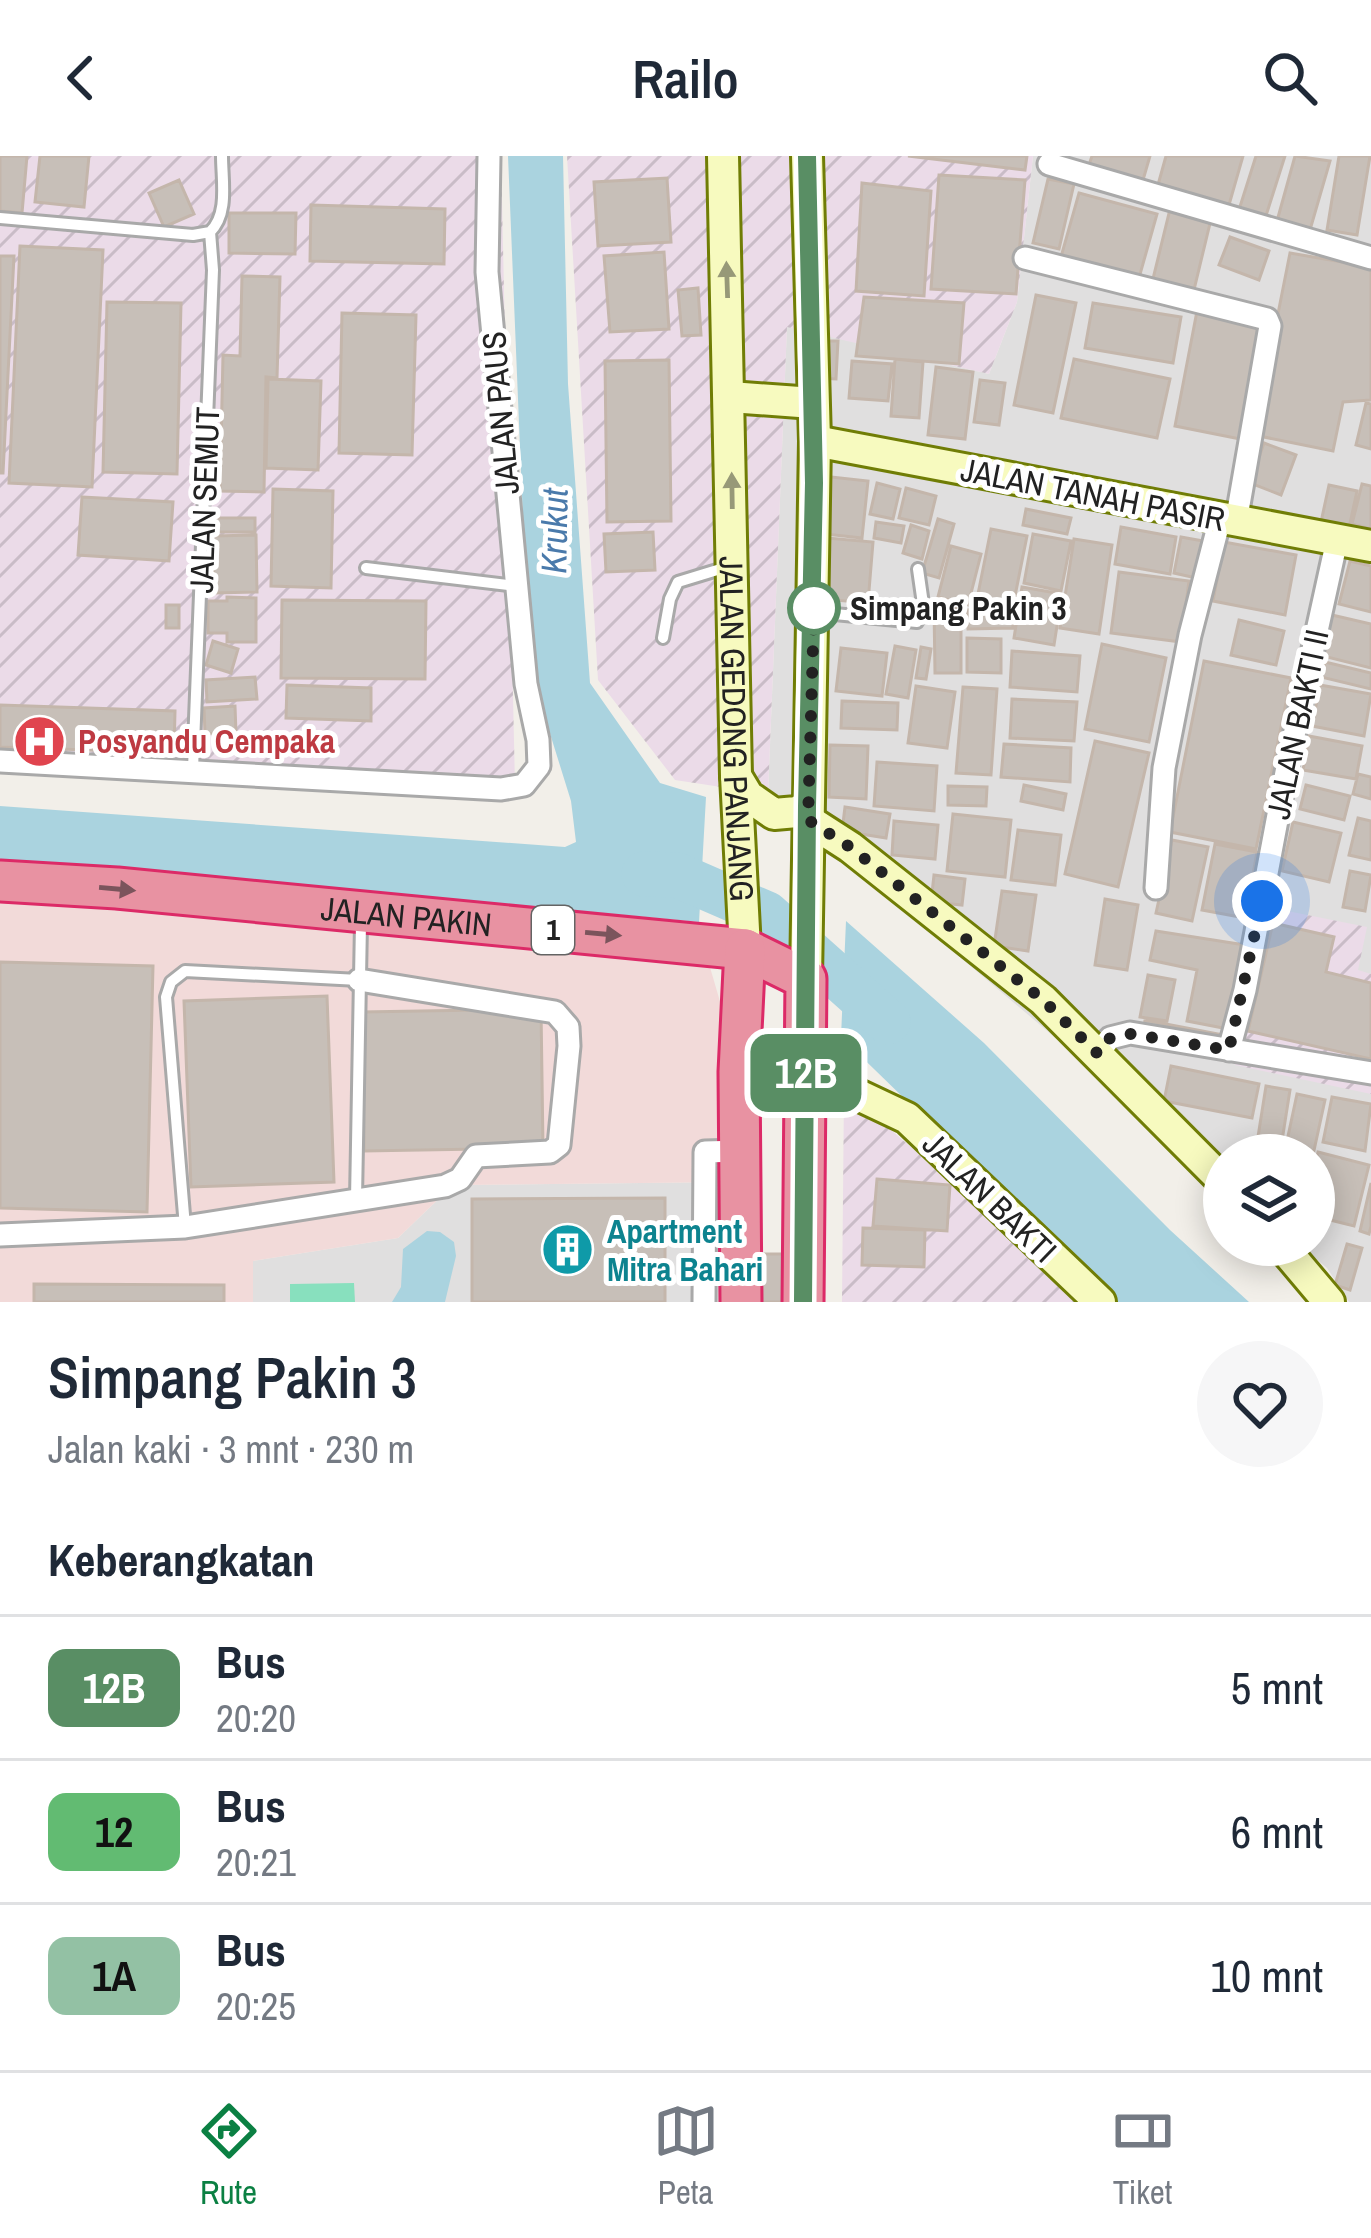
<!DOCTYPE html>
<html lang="id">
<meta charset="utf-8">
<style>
:root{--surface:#fff;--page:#f6f6f7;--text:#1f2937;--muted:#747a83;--line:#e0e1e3;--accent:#0b8043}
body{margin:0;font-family:"Archivo Narrow",sans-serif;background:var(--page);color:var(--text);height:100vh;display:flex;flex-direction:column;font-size:45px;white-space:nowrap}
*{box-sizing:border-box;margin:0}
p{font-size:39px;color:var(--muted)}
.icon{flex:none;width:66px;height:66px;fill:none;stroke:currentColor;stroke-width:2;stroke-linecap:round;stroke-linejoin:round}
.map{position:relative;height:1146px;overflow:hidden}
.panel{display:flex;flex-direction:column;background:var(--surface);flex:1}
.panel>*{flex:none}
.badge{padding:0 24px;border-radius:18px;font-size:42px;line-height:78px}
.fabs{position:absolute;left:1203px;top:978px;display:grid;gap:24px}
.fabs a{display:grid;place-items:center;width:132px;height:132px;border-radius:50%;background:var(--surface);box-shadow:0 6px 30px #0003;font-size:60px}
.you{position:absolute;width:60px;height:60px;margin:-30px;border:9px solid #fff;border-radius:50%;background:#1a73e8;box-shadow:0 0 0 18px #1a73e833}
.map>.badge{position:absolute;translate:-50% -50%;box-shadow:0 0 0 6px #fff}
h2{padding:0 48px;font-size:45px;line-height:108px}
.round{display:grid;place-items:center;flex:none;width:126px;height:126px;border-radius:63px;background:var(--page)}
.headline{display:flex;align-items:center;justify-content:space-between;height:204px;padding:0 48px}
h1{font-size:57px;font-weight:600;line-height:90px}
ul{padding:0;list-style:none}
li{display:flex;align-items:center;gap:36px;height:144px;padding:0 48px;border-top:3px solid var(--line)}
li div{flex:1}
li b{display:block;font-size:45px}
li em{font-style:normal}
li .badge{min-width:132px;font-weight:700;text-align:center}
header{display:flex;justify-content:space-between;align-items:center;height:156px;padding:0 48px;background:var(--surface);font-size:54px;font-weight:600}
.menu{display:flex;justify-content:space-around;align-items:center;height:168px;border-top:3px solid var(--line);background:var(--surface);font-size:33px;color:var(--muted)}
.menu a{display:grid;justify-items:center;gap:6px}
.menu .selected{color:var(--accent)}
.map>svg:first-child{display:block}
.residential{fill:#e0dfdf}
.commercial{fill:#f2dad9}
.industrial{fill:url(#industrial-furrows)}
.pitch{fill:#88e0be}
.water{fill:#aad3df}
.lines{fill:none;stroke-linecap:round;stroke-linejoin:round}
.river{stroke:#aad3df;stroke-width:45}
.building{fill:#c7bfb8;stroke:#c4b6ab;stroke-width:3}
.lane-casing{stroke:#a9a9a9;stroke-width:16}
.street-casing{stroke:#a9a9a9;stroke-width:27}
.secondary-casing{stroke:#707d05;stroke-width:36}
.highway-casing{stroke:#dc2a67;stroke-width:45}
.lane{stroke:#fff;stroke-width:10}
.street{stroke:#fff;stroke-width:21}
.secondary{stroke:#f7fabf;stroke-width:30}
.highway{stroke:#e892a2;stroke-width:39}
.oneway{fill:#979978}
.oneway2{fill:#7b545c}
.line-casing{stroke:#fff;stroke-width:27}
.line{stroke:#598e64;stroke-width:18}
.walk{stroke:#222;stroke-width:12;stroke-dasharray:0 21.6}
.stop-dot{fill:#fff;stroke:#598e64;stroke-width:6}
.labels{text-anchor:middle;stroke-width:10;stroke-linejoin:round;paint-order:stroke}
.shield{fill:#fff;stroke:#646464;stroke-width:3}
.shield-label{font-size:30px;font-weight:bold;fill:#222}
.street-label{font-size:33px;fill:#222;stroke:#fff}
.stop-label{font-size:33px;font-weight:bold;fill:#222;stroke:#fff;text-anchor:start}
.health-label{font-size:33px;font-weight:bold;fill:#be3a42;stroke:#fff;text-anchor:start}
.culture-label{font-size:33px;font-weight:bold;fill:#0d838f;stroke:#fff;text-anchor:start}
.water-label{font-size:36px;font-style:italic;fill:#4a7aab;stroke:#fff}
</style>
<header><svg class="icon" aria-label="back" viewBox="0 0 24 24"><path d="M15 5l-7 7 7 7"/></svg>Railo<svg class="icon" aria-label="search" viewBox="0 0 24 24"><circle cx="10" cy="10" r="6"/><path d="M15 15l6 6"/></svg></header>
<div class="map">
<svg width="1371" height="1146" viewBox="0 0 1371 1146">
<defs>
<pattern id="industrial-furrows" width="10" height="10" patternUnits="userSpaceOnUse" patternTransform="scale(3)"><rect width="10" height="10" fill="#ebdbe8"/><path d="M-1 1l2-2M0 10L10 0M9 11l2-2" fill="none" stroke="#c9bcc7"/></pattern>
</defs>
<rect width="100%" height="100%" fill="#f2efe9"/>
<path class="residential" d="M 1033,0 L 1371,0 L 1371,1146 L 1349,1146 L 1327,1112 L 1300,1089 L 1314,1089 L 1314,999 L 1224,999 L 1224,1025 L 768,638 L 787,170 L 989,218 L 1017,146 Z
M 729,1026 L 727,1146 L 253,1146 L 253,1105 L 398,1082 L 453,1029 Z"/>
<path class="commercial" d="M 0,708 L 698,770 L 735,897 L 729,1026 L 453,1029 L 398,1082 L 253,1105 L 253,1146 L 0,1146 Z"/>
<path class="industrial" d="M 0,0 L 501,0 L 515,630 L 0,605 Z
M 567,0 L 1033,0 L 1017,146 L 989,218 L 787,171 L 768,638 L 675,624 L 598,524 Z
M 1267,751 L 1367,771 L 1358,814 L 1371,818 L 1371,938 L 1235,909 Z
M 844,934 L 1093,1146 L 842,1146 Z"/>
<path class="pitch" d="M 354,1127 L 355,1146 L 290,1146 L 290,1128 Z"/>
<path class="water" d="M 508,0 L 563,0 L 568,228 L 590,527 L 660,627 L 706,641 L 699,766 L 121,712 L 0,705 L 0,650 L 565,691 L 576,686 L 571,645 L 529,510 Z
M 846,765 L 984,887 L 1170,1074 L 1249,1146 L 1114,1146 L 841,881 Z
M 427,1075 L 440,1076 L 454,1086 L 456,1100 L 445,1146 L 392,1146 L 401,1131 L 403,1093 Z"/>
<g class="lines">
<path class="river" d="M 644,718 L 677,719 L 767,758 L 888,866"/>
</g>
<path class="building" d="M 0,0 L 27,0 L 22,57 L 0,55 Z
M 40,0 L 89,0 L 84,51 L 35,46 Z
M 908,0 L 1027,0 L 1025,14 Z
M 1092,0 L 1150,0 L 1141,31 L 1087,15 Z
M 1166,0 L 1243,0 L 1227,56 L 1156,36 Z
M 1256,0 L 1285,0 L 1263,69 L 1237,60 Z
M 1295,0 L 1330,5 L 1310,74 L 1277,65 Z
M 1339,0 L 1370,0 L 1357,79 L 1327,74 Z
M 939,19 L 1025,24 L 1016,138 L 931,133 Z
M 667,22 L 671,86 L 598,90 L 594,26 Z
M 1048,23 L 1074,28 L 1059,93 L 1033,87 Z
M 179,24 L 194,58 L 164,71 L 149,37 Z
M 862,27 L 931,35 L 924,140 L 856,135 Z
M 1079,37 L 1157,58 L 1137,129 L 1059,108 Z
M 311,49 L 445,53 L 444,108 L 310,105 Z
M 1171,49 L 1212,59 L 1193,138 L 1152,127 Z
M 229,57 L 296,57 L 295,98 L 229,97 Z
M 1230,81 L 1269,95 L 1259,124 L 1219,109 Z
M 20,90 L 103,94 L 92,331 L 9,327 Z
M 664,96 L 669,173 L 610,176 L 604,100 Z
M 1290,97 L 1371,111 L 1371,244 L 1343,246 L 1333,295 L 1254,279 Z
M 0,100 L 14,100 L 3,317 L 0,317 Z
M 242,120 L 280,121 L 277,222 L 266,221 L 264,336 L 220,335 L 223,199 L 240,200 Z
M 698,132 L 701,179 L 682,180 L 678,134 Z
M 1036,139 L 1076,147 L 1053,257 L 1014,249 Z
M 864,141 L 964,147 L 959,208 L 856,200 Z
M 107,146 L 181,147 L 177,318 L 103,316 Z
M 1093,147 L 1181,161 L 1173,207 L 1085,192 Z
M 1197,155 L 1263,168 L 1240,283 L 1175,270 Z
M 342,157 L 416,159 L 412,299 L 339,297 Z
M 818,185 L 838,185 L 836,223 L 816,222 Z
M 895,203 L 923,206 L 919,262 L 891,260 Z
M 1074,203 L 1170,223 L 1157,282 L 1061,262 Z
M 669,204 L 671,365 L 607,366 L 605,205 Z
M 852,205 L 892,208 L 888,245 L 849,242 Z
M 936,211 L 973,216 L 965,283 L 928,279 Z
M 268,223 L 321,225 L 318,314 L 266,312 Z
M 980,224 L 1005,227 L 999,269 L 974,266 Z
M 1366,247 L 1371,248 L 1371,293 L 1356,289 Z
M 1264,287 L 1296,299 L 1281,339 L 1250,327 Z
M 822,320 L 868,325 L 862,382 L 816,377 Z
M 877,327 L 900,333 L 893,363 L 870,358 Z
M 1362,328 L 1371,330 L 1371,373 L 1352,368 Z
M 1329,329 L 1357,335 L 1349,372 L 1321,366 Z
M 906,332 L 936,340 L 929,369 L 899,362 Z
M 273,333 L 333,335 L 331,432 L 271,430 Z
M 82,341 L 173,346 L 169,405 L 78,399 Z
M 1026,353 L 1071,362 L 1067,378 L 1023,369 Z
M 212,362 L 255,362 L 255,376 L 213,376 Z
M 938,363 L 954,368 L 939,422 L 922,417 Z
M 876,366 L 904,370 L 901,387 L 874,382 Z
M 911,369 L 929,375 L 922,403 L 903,397 Z
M 1121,371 L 1176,381 L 1170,418 L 1115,408 Z
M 991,373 L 1027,380 L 1013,450 L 977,443 Z
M 653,376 L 655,414 L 606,416 L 604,378 Z
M 1033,378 L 1071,385 L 1061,435 L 1024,427 Z
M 256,379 L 257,436 L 214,437 L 213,380 Z
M 1181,381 L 1203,385 L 1196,422 L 1174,417 Z
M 827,382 L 873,386 L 868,447 L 822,443 Z
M 1074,383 L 1112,389 L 1099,478 L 1060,472 Z
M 1224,386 L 1296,399 L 1285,459 L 1213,445 Z
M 951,390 L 981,398 L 968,449 L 938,441 Z
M 1350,405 L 1371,410 L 1371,456 L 1339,448 Z
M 1119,416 L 1189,425 L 1181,486 L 1111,477 Z
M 1022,431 L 1062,438 L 1054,489 L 1014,482 Z
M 227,441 L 256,442 L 256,486 L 227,486 L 227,477 L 208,477 L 208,445 L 227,445 Z
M 282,444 L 426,445 L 425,523 L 281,522 Z
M 166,449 L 179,449 L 179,472 L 166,472 Z
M 934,451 L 961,451 L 961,517 L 935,517 Z
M 1012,452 L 1013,472 L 968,473 L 967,454 Z
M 1332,459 L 1371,468 L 1371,512 L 1323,500 Z
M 1239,464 L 1284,475 L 1276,509 L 1231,499 Z
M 967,482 L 1001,483 L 1001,517 L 967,516 Z
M 213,485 L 238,493 L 231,517 L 206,509 Z
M 1102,488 L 1166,502 L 1149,586 L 1085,573 Z
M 895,490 L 916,494 L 908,542 L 886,538 Z
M 921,491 L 931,493 L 926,523 L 916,522 Z
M 841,492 L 887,497 L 882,540 L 836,535 Z
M 1012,495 L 1080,500 L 1077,536 L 1010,531 Z
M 1204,505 L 1291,522 L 1256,693 L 1170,676 Z
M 1325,506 L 1371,517 L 1371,533 L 1321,521 Z
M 255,521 L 257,543 L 207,546 L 206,524 Z
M 287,529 L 371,532 L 371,565 L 286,562 Z
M 1320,529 L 1371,538 L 1364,580 L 1312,570 Z
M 916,530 L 955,536 L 947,592 L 908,587 Z
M 963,531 L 997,533 L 991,619 L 956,617 Z
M 1012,543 L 1077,546 L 1074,585 L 1010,582 Z
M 842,545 L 898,547 L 897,574 L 841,572 Z
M 0,549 L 175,555 L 174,597 L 0,591 Z
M 235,550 L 236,577 L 205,578 L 204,552 Z
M 1309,580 L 1362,590 L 1356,623 L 1303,614 Z
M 1095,585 L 1149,597 L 1118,731 L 1065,718 Z
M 1004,588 L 1071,592 L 1070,626 L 1001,621 Z
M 830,589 L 868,590 L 866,643 L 829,641 Z
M 877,606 L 937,610 L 934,655 L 874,650 Z
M 1358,618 L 1371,621 L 1371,643 L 1353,638 Z
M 1024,629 L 1066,638 L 1063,654 L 1021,645 Z
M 1306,629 L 1350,640 L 1344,664 L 1300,653 Z
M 948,630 L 987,631 L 986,650 L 948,649 Z
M 845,651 L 890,658 L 886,682 L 842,675 Z
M 953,658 L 1011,664 L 1005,721 L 947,715 Z
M 1358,662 L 1371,665 L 1371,704 L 1349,699 Z
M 894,665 L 938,669 L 935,703 L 892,699 Z
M 1293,666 L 1341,677 L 1329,726 L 1282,715 Z
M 1018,674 L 1061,679 L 1055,729 L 1011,724 Z
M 1172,684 L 1208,691 L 1192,765 L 1156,757 Z
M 1215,688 L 1257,696 L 1245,762 L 1202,754 Z
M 1350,715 L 1371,719 L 1365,755 L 1343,751 Z
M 934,719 L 965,723 L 962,749 L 931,746 Z
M 1002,735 L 1036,739 L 1028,795 L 994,790 Z
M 1105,743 L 1138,749 L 1127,814 L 1095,809 Z
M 1273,767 L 1334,781 L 1326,816 L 1371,827 L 1371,903 L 1248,875 Z
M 1156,775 L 1245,789 L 1228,873 L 1187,865 L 1197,814 L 1150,804 Z
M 0,806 L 153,810 L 147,1056 L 0,1052 Z
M 1148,819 L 1175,824 L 1167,865 L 1140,861 Z
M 327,840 L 334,1026 L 191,1031 L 184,845 Z
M 541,853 L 543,992 L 364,995 L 362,856 Z
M 1145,864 L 1228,880 L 1226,890 L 1144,872 Z
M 1171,910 L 1259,928 L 1252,962 L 1164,945 Z
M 1266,930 L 1290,934 L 1281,991 L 1257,987 Z
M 1297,938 L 1325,944 L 1313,999 L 1284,999 Z
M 1332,941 L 1371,948 L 1365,995 L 1323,986 Z
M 1318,996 L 1369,1009 L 1354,1070 L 1314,1060 L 1314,1013 Z
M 877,1023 L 950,1029 L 947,1075 L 873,1070 Z
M 1371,1027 L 1371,1070 L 1369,1078 L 1360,1075 Z
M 665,1042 L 665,1146 L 472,1146 L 472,1043 Z
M 863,1072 L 925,1074 L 924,1111 L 862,1109 Z
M 1347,1088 L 1362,1092 L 1350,1134 L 1335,1129 Z
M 761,1098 L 791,1098 L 792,1146 L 762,1146 Z
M 34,1128 L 224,1129 L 224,1146 L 34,1146 Z"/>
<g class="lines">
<defs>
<path id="lane" d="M 0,62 L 193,79 L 210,76
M 210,76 C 229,58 222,25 222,0
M 366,412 L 516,430
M 814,456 L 917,466 L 924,455 L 918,413
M 663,482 L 670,443 L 678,426 L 727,411
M 193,613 L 213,114 L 210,76
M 356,1043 L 361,767
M 185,1071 L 166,841 L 171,826 L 185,815 L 359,824"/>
<path id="street" d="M 1049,8 L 1371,102
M 1025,102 L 1267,163 L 1270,170 L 1236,366
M 0,605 L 501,633 L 524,629 L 539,610 L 538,584 L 526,528 L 487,116 L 489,0
M 1156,732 L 1164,612 L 1190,479 L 1220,363
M 1229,894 L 1245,834 L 1287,611 L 1337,384
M 1098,898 L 1110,882 L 1130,877 L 1371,917
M 0,1079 L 185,1071 L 445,1030 L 460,1023 L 476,1000 L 550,996 L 559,989 L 569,890 L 568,871 L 555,856 L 359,824
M 704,1146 L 705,996 L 740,995"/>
<g id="secondary">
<path id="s1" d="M 723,0 L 736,620 L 745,793"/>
<path d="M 730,241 L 813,247"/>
<path d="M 815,285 L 1371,390"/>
<path d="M 736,620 L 748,640 L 774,658 L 797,656 L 807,650"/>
<path d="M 808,664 L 850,691 L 1043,844 L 1224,1026"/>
<path d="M 806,823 L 815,285 L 807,0"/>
<path d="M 806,923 L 835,928 L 907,962 L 1100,1146"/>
<path d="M 1281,1089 L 1329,1146"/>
</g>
<g id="highway">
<path id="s2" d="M 0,725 L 117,732 L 745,793 L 806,823 L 803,1146"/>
<path d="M 741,1146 L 739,916 L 745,793"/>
</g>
</defs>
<use href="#lane" class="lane-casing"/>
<use href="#street" class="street-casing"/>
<use href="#secondary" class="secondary-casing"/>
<use href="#highway" class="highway-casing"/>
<use href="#lane" class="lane"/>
<use href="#street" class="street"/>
<use href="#secondary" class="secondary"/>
<use href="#highway" class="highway"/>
</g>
<defs><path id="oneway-solid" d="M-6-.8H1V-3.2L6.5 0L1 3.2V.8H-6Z" transform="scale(3)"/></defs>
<g class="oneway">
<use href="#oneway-solid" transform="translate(727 124) rotate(-92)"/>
<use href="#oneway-solid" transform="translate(732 335) rotate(-91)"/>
</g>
<g class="oneway2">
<use href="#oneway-solid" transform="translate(117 733) rotate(5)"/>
<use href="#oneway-solid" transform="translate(603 778) rotate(5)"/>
</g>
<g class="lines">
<defs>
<path id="line" d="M 803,1146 L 807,650 L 814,327 L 807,0"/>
</defs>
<use href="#line" class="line-casing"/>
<use href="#line" class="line"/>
<path class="walk" d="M 814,452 L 808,664 L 850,691 L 1043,844 L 1098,898 L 1110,882 L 1130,878 L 1229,894 L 1262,745"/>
</g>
<defs>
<symbol id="hospital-disc" viewBox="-11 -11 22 22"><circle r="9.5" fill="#e0444e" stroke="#fff"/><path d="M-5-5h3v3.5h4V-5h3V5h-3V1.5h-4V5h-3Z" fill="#fff"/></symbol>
<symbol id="building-disc" viewBox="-11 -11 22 22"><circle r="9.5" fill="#0f9aa8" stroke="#fff"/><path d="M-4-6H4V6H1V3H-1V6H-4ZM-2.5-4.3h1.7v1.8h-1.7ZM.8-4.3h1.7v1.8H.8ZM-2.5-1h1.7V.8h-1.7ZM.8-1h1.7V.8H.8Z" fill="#fff"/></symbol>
</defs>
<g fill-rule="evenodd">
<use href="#hospital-disc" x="10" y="556" width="59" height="59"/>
<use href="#building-disc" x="538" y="1064" width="59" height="59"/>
</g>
<circle class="stop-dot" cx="814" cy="452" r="24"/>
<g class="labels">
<rect class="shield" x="532" y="750" width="42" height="48" rx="9"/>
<g class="shield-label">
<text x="553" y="784">1</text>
</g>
<g class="street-label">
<text transform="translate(500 257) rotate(-95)" y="12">JALAN PAUS</text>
<text transform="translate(1093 338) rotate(11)" y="12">JALAN TANAH PASIR</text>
<text transform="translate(204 344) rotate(-88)" y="12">JALAN SEMUT</text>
<text transform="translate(1297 568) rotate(-78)" y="12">JALAN BAKTI II</text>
<text dy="12" stroke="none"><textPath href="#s1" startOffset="573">JALAN GEDONG PANJANG</textPath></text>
<text dy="12" stroke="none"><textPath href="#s2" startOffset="408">JALAN PAKIN</textPath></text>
<text transform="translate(990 1041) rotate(44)" y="12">JALAN BAKTI</text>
</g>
<g class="stop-label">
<text x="850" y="464">Simpang Pakin 3</text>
</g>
<g class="health-label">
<text x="78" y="597">Posyandu Cempaka</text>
</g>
<g class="culture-label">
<text x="607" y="1087">Apartment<tspan x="607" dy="38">Mitra Bahari</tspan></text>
</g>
<g class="water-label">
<text transform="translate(554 375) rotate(-89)" y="13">Krukut</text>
</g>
</g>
</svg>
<div class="fabs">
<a><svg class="icon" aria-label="layers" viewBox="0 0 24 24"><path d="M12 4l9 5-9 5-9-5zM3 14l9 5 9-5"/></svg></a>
</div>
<div class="you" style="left:1262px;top:745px"></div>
<b class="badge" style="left:806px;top:917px;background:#598e64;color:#fff">12B</b>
</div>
<section class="panel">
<div class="headline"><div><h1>Simpang Pakin 3</h1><p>Jalan kaki · 3 mnt · 230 m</p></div><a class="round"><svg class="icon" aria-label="heart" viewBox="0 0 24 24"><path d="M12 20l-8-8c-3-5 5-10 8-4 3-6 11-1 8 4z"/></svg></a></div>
<h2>Keberangkatan</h2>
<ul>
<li><span class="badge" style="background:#598e64;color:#fff">12B</span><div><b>Bus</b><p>20:20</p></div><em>5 mnt</em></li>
<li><span class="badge" style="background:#62bb72;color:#111">12</span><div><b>Bus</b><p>20:21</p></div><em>6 mnt</em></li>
<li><span class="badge" style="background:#93c1a4;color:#111">1A</span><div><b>Bus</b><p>20:25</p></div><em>10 mnt</em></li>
</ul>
</section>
<nav class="menu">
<a class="selected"><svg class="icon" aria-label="directions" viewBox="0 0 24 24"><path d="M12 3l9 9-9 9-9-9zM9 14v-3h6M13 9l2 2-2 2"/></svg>Rute</a>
<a><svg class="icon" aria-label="map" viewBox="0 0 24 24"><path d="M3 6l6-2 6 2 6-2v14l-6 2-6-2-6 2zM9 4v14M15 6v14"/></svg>Peta</a>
<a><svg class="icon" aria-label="tickets" viewBox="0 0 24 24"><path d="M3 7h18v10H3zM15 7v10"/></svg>Tiket</a>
</nav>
